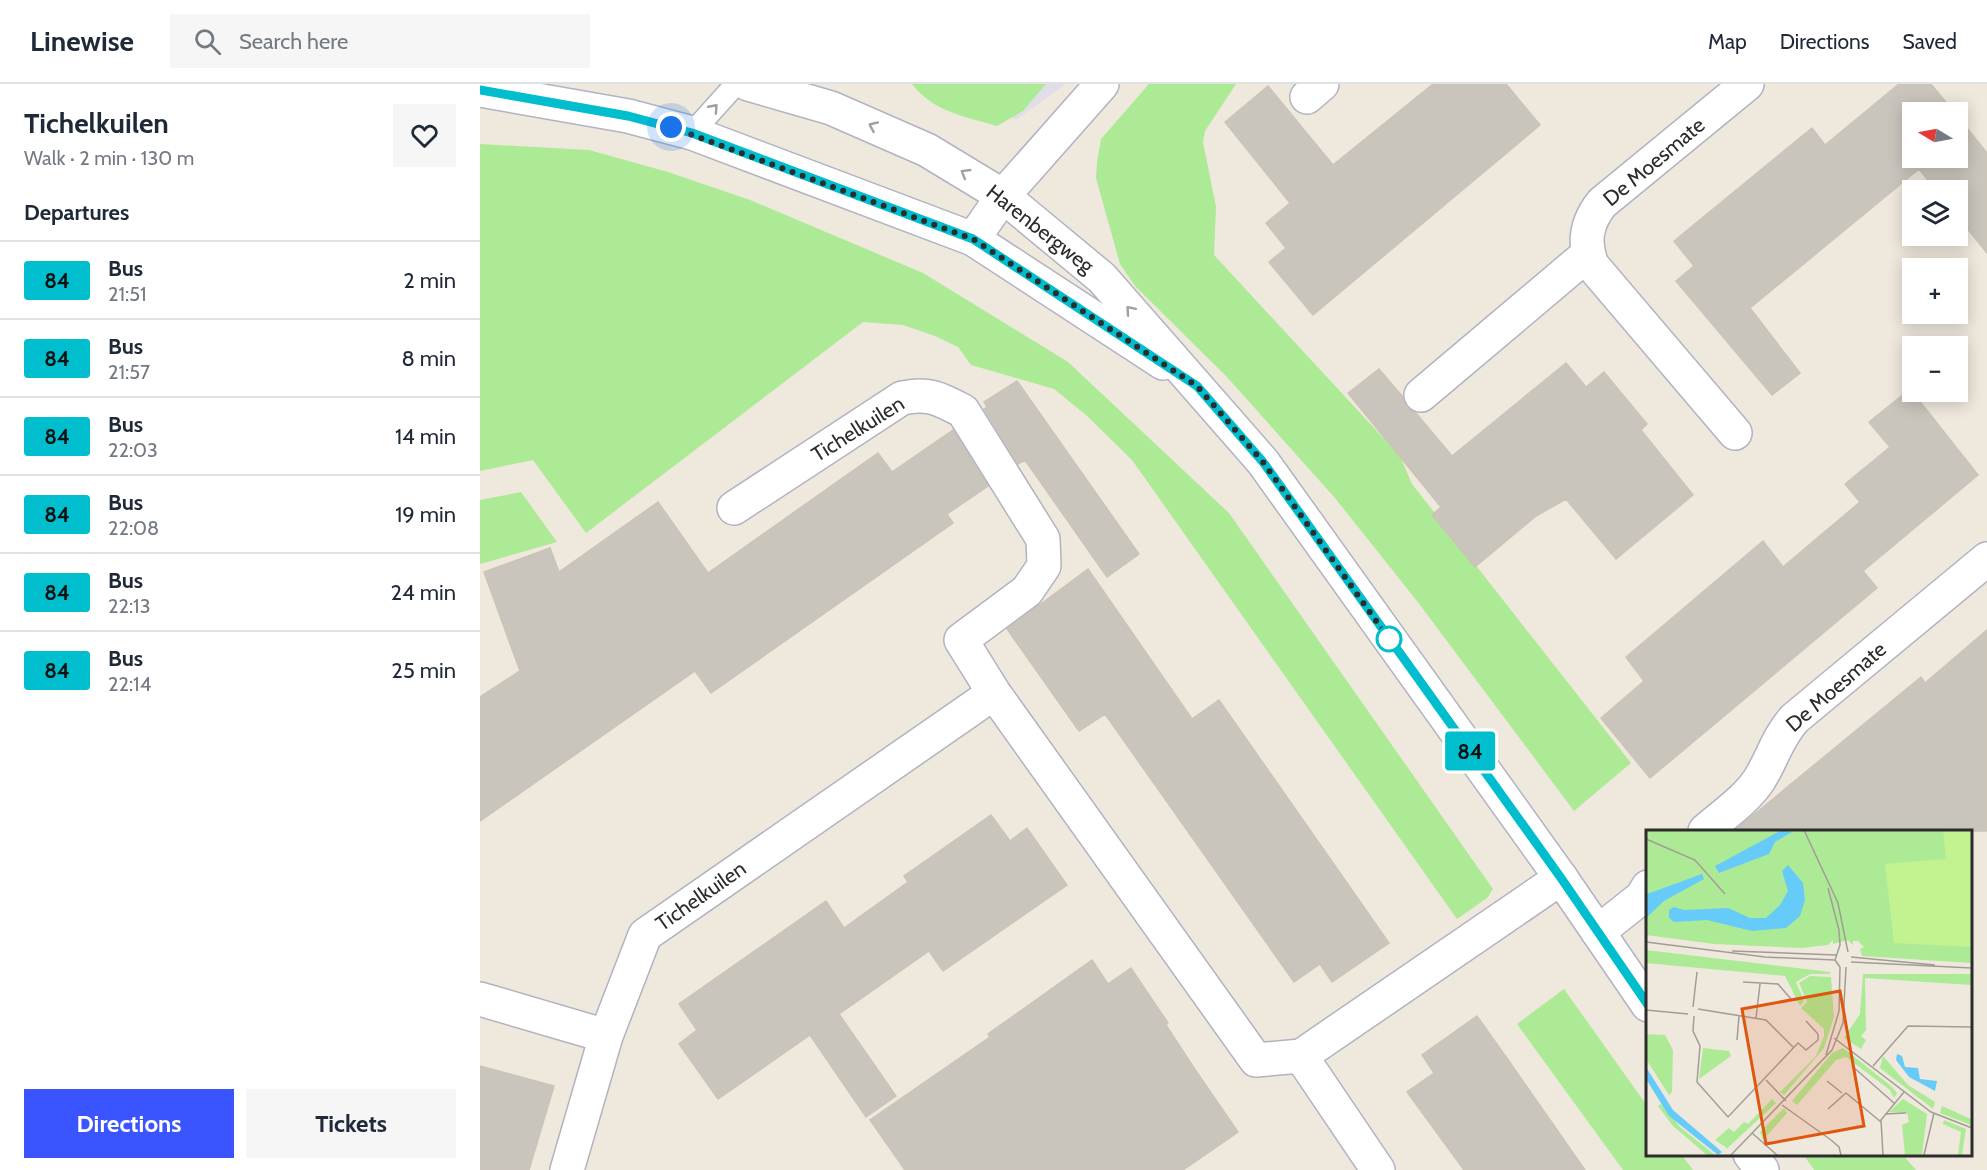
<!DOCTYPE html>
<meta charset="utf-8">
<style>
:root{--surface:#fff;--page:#f6f6f7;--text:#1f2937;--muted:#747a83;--line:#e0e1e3;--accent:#3a54ff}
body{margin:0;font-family:Cabin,sans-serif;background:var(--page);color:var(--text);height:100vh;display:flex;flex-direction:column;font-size:22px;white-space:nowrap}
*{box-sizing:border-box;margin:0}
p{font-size:20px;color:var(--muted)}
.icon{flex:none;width:33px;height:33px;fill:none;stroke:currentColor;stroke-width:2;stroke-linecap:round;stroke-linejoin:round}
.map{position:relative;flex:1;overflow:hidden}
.side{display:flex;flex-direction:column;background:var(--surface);width:480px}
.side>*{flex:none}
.badge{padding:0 12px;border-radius:4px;font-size:21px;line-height:39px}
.needle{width:39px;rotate:280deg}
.fabs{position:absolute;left:1422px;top:18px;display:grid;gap:12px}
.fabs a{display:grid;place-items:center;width:66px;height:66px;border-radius:0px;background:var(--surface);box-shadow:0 3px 15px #0003;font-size:30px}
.you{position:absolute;width:30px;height:30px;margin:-15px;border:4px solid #fff;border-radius:50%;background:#1a73e8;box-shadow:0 0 0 9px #1a73e833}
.map>.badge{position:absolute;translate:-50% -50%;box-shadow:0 0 0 3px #fff}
h2{padding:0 24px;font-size:22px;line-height:54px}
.round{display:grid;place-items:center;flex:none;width:63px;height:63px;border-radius:0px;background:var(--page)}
.head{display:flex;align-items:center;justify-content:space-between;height:102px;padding:0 24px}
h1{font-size:28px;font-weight:700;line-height:45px}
.cta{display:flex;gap:12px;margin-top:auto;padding:12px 24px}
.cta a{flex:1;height:69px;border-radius:0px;background:var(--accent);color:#fff;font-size:24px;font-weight:700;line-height:69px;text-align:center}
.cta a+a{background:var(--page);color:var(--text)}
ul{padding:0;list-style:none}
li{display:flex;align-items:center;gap:18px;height:78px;padding:0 24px;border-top:2px solid var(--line)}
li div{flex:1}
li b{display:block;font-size:22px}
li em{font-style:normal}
li .badge{min-width:66px;font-weight:700;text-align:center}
header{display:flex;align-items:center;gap:36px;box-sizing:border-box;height:84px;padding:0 30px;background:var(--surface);border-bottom:2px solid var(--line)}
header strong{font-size:28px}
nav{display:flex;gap:33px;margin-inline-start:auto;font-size:21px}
.search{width:420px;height:54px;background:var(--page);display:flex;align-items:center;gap:15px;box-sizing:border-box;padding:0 21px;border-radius:0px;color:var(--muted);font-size:22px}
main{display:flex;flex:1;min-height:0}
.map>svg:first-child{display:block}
.industrial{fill:#e1dee7}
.green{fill:#adea95}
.building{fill:#cac5bc;stroke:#cbc4b6;stroke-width:1.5}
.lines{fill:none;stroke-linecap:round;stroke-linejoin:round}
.lane-casing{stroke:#b1b3c1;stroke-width:24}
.street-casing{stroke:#b1b3c1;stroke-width:36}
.secondary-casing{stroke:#b1b3c1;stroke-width:36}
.lane{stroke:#fff;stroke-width:21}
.street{stroke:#fff;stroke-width:33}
.secondary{stroke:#fff;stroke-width:33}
.oneway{stroke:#a0a0a0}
.line-casing{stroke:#fff;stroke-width:14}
.line{stroke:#00becd;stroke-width:9}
.walk{stroke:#2c2c2c;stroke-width:6;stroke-dasharray:0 10.8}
.stop-dot{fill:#fff;stroke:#00becd;stroke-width:3}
.labels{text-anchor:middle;stroke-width:4.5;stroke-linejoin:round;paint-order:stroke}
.street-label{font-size:21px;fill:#2c2c2c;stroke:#fff}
.inset-road{fill:none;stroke:#a19d96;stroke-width:1.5}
.view{fill:#df570e;fill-opacity:0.15;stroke:#df570e;stroke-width:3}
.inset-edge{fill:none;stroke:#2c2c2c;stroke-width:3}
</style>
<header>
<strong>Linewise</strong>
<div class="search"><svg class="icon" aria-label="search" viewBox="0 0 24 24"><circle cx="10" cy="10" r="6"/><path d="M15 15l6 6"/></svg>Search here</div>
<nav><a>Map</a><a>Directions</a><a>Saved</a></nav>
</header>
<main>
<section class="side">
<div class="head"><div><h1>Tichelkuilen</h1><p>Walk · 2 min · 130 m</p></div><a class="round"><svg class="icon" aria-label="heart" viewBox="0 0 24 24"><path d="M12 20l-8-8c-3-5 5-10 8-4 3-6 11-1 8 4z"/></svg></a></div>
<h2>Departures</h2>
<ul>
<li><span class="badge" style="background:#00becd;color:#111">84</span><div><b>Bus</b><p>21:51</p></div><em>2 min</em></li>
<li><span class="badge" style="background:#00becd;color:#111">84</span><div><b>Bus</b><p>21:57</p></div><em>8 min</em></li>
<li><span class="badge" style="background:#00becd;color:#111">84</span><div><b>Bus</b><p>22:03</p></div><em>14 min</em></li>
<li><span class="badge" style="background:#00becd;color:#111">84</span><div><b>Bus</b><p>22:08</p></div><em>19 min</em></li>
<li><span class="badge" style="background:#00becd;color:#111">84</span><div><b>Bus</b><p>22:13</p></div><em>24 min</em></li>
<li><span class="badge" style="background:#00becd;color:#111">84</span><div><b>Bus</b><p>22:14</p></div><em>25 min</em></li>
</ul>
<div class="cta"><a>Directions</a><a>Tickets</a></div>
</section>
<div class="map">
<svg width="1507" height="1086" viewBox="0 0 1507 1086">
<rect width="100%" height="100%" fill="#efe8dd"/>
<path class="industrial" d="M 494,0 L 586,0 L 536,36 Z"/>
<path class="green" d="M 432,0 L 566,0 L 543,27 L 517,42 C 483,32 454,28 432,0 Z
M 669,0 L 756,0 L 725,47 L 723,58 L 736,123 L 734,171 L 920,372 L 932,400 L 1151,679 L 1094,727 L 937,517 L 855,414 L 747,293 L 655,202 L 640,180 L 616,94 L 617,78 L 621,55 Z
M 0,60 L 109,66 L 188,88 L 270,116 L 443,189 L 588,278 L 749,429 L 1013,805 L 1007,814 L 977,835 L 652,376 L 606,331 L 574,305 L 491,281 L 478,263 L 455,252 L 423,241 L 383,238 L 106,449 L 53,376 L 0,387 Z
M 41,408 L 77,458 L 0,480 L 0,416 Z
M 1084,905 L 1168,1023 L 1168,1070 L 1201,1070 L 1213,1086 L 1143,1086 L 1037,940 Z
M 1323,1070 L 1422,1070 L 1436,1086 L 1334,1086 Z"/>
<path class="building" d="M 953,0 L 1026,0 L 1060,41 L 833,231 L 789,178 L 806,164 L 786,139 L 810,119 L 745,38 L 788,2 L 853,81 Z
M 1419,0 L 1451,0 L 1474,28 L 1432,28 L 1432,74 L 1478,74 L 1478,33 L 1507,69 L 1507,169 L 1478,133 L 1478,106 L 1456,106 L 1439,85 L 1270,224 L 1320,289 L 1292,311 L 1196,197 L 1214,182 L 1194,157 L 1332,44 L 1345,61 Z
M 1086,279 L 1106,303 L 1124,288 L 1167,340 L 1161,346 L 1213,411 L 1136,475 L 1086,415 L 1056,432 L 995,483 L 952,431 L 961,423 L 868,309 L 899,285 L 923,313 L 926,323 L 936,329 L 972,372 Z
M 537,297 L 659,470 L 627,493 L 545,376 L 538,380 L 504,325 L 507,323 L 504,318 Z
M 1430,305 L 1498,391 L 1383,487 L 1397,504 L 1170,694 L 1121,634 L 1164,597 L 1146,573 L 1283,457 L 1303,483 L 1380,418 L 1365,400 L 1410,363 L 1389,338 Z
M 473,346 L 508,402 L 467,430 L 473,439 L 231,609 L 215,587 L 0,737 L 0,613 L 40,587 L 4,488 L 70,464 L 79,488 L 178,418 L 228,489 L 398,369 L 412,388 Z
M 608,485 L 712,635 L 739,616 L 909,859 L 852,898 L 840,880 L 814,898 L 625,630 L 599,647 L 527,545 Z
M 1507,546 L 1507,747 L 1254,747 L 1441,593 L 1445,599 Z
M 511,731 L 530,757 L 547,744 L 587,801 L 463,887 L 449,867 L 359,930 L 416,1012 L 386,1033 L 330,951 L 238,1015 L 199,960 L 217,946 L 199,920 L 346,817 L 364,844 L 428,798 L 424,792 Z
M 612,876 L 628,900 L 651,884 L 688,939 L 686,941 L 714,984 L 758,1048 L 703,1086 L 425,1086 L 390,1036 L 510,953 L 508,950 Z
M 997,932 L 1031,980 L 1105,1086 L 984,1086 L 927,1008 L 954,989 L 942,971 Z
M 0,982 L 74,1002 L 49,1086 L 0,1086 Z"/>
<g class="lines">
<defs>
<path id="lane" d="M 212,49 L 256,0"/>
<path id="street" d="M 827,13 L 842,0
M 493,155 L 523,112 L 622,0
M 941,311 L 1108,170
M 1255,349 L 1112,181 C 1103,158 1106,139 1122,119 L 1267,0
M 254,424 L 422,314 C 448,308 460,315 483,327 L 563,455 L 564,482 L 547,507 L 481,556 L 514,609 L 776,976 L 821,972 L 898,1086
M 1225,747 C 1243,731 1266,716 1279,696 C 1293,674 1296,656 1314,635 L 1507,475
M 1118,848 L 1162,813 L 1168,803
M 0,915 L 126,952
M 821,972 L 1081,794
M 87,1086 L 126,952 L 165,851 L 514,609"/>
<path id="secondary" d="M 268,0 L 351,24 L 447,66 L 523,112 L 622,194 L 783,378 L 1081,794 L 1168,921
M 0,6 L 148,32 L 212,49 L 493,155 L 683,279
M 1270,1070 L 1282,1086"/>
</defs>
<use href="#lane" class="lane-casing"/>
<use href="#street" class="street-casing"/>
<use href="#secondary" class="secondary-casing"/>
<use href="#lane" class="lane"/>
<use href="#street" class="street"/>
<use href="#secondary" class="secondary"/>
</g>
<defs><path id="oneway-chevron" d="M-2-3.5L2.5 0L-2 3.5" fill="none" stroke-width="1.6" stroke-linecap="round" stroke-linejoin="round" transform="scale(1.5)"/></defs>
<g class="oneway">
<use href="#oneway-chevron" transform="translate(234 24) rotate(-48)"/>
<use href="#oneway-chevron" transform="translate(393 42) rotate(-156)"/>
<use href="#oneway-chevron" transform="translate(485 89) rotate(-149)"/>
<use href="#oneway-chevron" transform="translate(650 226) rotate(-131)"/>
</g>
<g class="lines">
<defs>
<path id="line" d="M 0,6 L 148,32 L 212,49 L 493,155 L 717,302 L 783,378 L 1081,794 L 1168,921"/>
</defs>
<use href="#line" class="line-casing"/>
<use href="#line" class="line"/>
<path class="walk" d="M 191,43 L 493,155 L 717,302 L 783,378 L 909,555"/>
</g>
<circle class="stop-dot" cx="909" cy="555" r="12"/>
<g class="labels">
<g class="street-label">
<text transform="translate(1174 78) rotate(-40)" y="7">De Moesmate</text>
<text transform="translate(560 145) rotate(38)" y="7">Harenbergweg</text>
<text transform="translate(378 345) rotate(-32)" y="7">Tichelkuilen</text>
<text transform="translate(1356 603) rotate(-41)" y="7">De Moesmate</text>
<text transform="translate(221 812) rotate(-35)" y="7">Tichelkuilen</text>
</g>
</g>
<g transform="translate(1166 746)">
<rect width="326" height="326" fill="#efe8dd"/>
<path d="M 0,0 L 325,0 L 325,133 L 216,126 L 214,119 L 218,117 L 212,111 L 207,111 L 207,115 L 202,110 L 187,114 L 187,110 L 182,115 L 155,118 L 68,114 L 0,105 ZM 0,120 L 184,142 L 184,144 L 164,144 L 150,152 L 158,171 L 154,176 L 139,146 L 0,133 ZM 217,144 L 325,144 L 325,155 L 219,148 L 220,200 L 215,206 L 220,210 L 215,219 L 198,208 L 214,184 ZM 164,146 L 185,147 L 188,187 L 178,218 L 138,265 L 134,262 L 170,226 L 178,206 L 178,199 L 155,178 L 161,172 L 153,153 ZM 0,204 L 19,205 L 27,220 L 26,262 L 23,265 L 0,229 ZM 57,218 L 83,221 L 85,226 L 53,249 ZM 197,218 L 245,256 L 251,263 L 248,268 L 244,260 L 200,227 L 190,230 L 151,275 L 146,271 L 186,223 ZM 237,226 L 262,255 L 289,272 L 287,279 L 234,238 ZM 126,269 L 130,273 L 74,325 L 81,318 L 69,310 L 83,298 L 88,302 L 98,292 L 102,294 ZM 257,269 L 281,284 L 276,325 L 259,325 L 256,295 L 263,292 L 261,283 L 243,282 ZM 15,274 L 34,297 L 69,325 L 61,325 L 27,296 L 12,276 ZM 296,276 L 325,289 L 325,295 L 294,283 ZM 138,278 L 141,283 L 117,310 L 114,302 ZM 298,290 L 320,299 L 316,325 L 312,325 L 315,302 L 297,294 Z" fill="#adea95"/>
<path d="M 297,0 L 325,0 L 325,117 L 248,113 L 239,34 L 300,29 Z" fill="#c3f290"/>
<path d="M 136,0 L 146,2 L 129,12 L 123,24 L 73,43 L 69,36 ZM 142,35 L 157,53 L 159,70 L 154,86 L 140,98 L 106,101 L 61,90 L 28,92 L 23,88 L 23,80 L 28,77 L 38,80 L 82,78 L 104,88 L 120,88 L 134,75 L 142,61 L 136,41 ZM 56,44 L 58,49 L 18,71 L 0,88 L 1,64 ZM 251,224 L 256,226 L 259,237 L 272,238 L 274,249 L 291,251 L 289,261 L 263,247 L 250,230 ZM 0,237 L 27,280 L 76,322 L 72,325 L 23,286 L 0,249 Z" fill="#67cbfa"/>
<path class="inset-road" d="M 158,0 L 192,73 L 202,122M 0,9 L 49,30 L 79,64M 182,58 L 193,100 L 194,115 L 189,130 L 194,137M 0,112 L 119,127 L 189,130M 86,121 L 190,125M 205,127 L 289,135M 205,132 L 326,138M 97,152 L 132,154 L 145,169M 47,177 L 51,142M 52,179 L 120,190 L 147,217M 0,180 L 42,184M 48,186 L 47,201 L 54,216 L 51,252 L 82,287 L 152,213 L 160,220 L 172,210 L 172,204 L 160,191M 110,188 L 114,154M 188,208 L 285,282 L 326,298M 91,210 L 93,186M 180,225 L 193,181 L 194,137M 206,236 L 248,273M 227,236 L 262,196 L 326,197M 120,250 L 140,271M 181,251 L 196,263M 136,275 L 185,310 L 193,317 L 195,325M 182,279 L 200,263 L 235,292M 239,284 L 260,283M 106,303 L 131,325M 85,325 L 186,220 L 197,193 L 200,137M 237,325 L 235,290 L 258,262M 278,325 L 288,283"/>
<path class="view" d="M 194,161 L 218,296 L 120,314 L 96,179 Z"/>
<rect width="326" height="326" class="inset-edge"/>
</g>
</svg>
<div class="fabs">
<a><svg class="needle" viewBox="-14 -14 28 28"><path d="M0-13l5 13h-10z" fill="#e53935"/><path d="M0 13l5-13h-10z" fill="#747a83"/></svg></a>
<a><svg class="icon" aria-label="layers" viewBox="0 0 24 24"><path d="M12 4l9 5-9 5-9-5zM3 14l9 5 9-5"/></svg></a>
<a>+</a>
<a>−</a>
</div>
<div class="you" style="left:191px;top:43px"></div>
<b class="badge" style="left:990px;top:667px;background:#00becd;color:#111">84</b>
</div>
</main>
